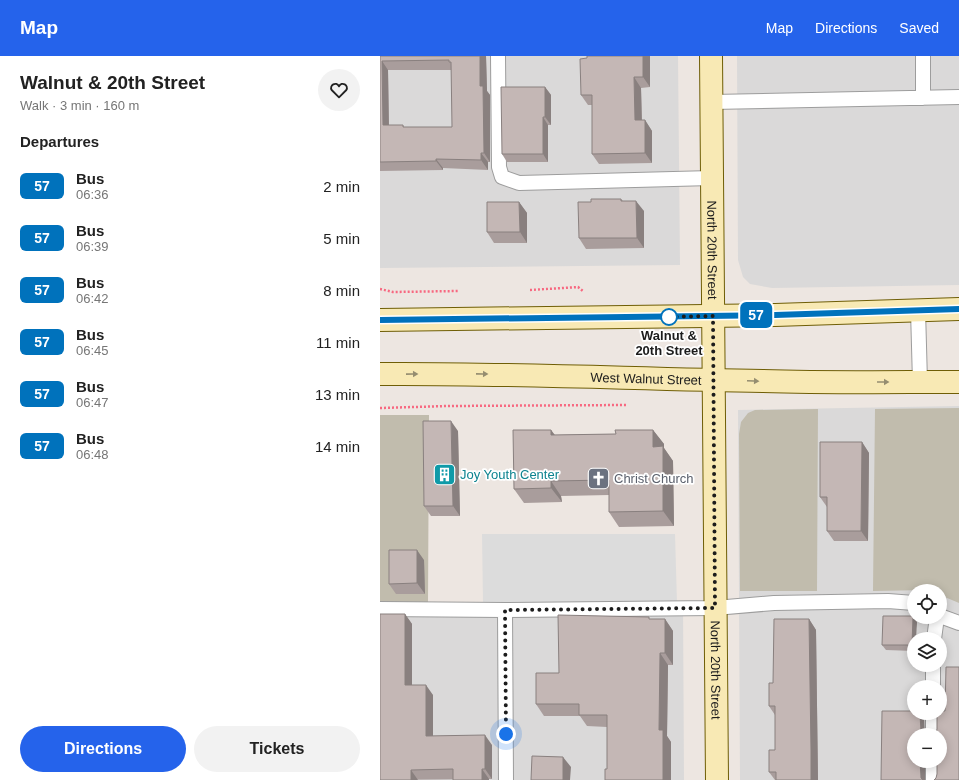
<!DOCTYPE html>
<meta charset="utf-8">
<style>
:root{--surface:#fff;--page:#f2f2f2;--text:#222;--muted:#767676;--accent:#2563eb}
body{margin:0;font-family:Arial,sans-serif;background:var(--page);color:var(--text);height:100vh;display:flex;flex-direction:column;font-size:15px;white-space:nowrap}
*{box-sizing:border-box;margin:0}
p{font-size:13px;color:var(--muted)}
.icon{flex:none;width:22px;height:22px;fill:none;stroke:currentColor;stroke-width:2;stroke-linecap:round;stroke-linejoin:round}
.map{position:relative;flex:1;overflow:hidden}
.sheet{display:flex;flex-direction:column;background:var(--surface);width:380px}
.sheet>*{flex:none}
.badge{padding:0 8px;border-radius:6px;font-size:14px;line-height:26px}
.fabs{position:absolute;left:527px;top:528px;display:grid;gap:8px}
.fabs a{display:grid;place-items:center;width:40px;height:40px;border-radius:50%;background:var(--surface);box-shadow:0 2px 10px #0003;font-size:20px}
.you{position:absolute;width:20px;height:20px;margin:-10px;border:3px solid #fff;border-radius:50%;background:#1a73e8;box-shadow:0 0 0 6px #1a73e833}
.map>.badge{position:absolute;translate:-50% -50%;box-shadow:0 0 0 2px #fff}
h2{padding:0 20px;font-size:15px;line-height:36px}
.round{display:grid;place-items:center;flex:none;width:42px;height:42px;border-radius:21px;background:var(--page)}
.overview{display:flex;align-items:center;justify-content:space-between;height:68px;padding:0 20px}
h1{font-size:19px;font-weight:600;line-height:30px}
.action{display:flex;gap:8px;margin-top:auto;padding:8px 20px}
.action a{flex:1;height:46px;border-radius:24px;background:var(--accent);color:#fff;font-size:16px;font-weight:600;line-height:46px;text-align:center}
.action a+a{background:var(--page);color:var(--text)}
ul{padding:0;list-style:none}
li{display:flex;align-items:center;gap:12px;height:52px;padding:0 20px}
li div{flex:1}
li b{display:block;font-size:15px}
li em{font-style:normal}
li .badge{min-width:44px;font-weight:700;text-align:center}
header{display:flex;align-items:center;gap:24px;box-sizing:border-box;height:56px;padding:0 20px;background:var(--accent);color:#fff}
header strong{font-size:19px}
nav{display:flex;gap:22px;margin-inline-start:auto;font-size:14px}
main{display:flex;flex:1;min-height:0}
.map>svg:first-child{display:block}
.residential{fill:#dad9d9;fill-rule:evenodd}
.construction{fill:#c1bcad}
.parking{fill:#dcdcdc}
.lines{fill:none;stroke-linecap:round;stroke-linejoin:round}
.lane-casing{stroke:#9d9d9d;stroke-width:16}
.secondary-casing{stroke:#6f5e06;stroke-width:24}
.path{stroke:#f76880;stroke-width:2.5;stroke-dasharray:2 2;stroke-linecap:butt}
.lane{stroke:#fff;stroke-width:14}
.secondary{stroke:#f8e9b4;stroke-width:22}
.wall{fill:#a99d9c;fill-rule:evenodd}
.shaded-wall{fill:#89807f}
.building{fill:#c4b7b5;stroke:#89807f;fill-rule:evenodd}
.oneway{fill:#958d70}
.line-casing{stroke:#fff;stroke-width:9}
.line{stroke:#0072bc;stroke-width:6}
.walk{stroke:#1c1c1c;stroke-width:4;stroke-dasharray:0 7.2}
.stop-dot{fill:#fff;stroke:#0072bc;stroke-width:2}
.labels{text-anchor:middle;stroke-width:3.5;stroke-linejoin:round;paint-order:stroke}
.street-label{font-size:13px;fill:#1c1c1c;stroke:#fff}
.stop-label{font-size:13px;font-weight:bold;fill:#1c1c1c;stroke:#fff}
.culture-label{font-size:13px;fill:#0d838f;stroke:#fff;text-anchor:start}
.worship-label{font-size:13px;fill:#5b616d;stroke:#fff;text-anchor:start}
</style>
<header>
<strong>Map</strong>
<nav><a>Map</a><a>Directions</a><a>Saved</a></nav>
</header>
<main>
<section class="sheet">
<div class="overview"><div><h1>Walnut &amp; 20th Street</h1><p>Walk · 3 min · 160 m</p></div><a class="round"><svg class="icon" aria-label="heart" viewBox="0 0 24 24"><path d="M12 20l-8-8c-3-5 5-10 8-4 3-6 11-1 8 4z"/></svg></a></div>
<h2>Departures</h2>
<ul>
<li><span class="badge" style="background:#0072bc;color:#fff">57</span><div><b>Bus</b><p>06:36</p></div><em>2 min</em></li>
<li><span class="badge" style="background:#0072bc;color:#fff">57</span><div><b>Bus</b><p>06:39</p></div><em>5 min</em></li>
<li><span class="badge" style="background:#0072bc;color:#fff">57</span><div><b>Bus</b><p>06:42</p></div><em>8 min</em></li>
<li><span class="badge" style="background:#0072bc;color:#fff">57</span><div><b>Bus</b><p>06:45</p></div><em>11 min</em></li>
<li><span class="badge" style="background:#0072bc;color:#fff">57</span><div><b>Bus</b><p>06:47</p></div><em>13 min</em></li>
<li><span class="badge" style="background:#0072bc;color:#fff">57</span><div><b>Bus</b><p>06:48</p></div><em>14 min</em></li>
</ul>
<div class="action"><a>Directions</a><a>Tickets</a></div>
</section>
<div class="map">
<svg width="579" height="724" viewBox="0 0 579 724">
<rect width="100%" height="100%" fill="#ede6e1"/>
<path class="residential" d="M 0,0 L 298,0 L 300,209 L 0,212 Z
M 357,0 L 579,0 L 579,229 L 392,232 L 370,228 L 363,221 L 358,204 Z
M 579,350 L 579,724 L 360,724 L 358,354 ZM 534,535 L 560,535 L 560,561 L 534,561 ZM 534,583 L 560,583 L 560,609 L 534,609 ZM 534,631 L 560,631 L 560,657 L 534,657 ZM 534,679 L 560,679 L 560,705 L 534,705 Z
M 0,546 L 303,547 L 304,724 L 0,724 Z"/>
<path class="construction" d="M 579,352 L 579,547 L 560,539 L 560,535 L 547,534 L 493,535 L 495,353 Z
M 438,353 L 437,535 L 360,535 L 359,378 L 361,366 L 368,357 L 375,354 Z
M 0,359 L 49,359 L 48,546 L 0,546 Z"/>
<path class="parking" d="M 102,478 L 295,478 L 297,547 L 103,546 Z"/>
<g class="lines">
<defs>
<path id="lane" d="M 118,0 L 119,111 L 122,121 L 139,127 L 332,122
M 543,0 L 543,42
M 332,46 L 579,41
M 538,254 L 540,326
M 0,553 L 125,554 L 335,552 L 394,547 L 508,545 L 534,547
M 125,554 L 126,724
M 560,560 L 579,567
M 554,583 L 557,561
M 553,631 L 553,609
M 553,679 L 553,657
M 553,724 L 553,705"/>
<g id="secondary">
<path id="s1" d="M 331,0 L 337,724"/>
<path d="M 0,264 L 395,259 L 579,253"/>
<path id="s2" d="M 0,318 C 128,317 255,323 383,325 C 448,327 514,326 579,326"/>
</g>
</defs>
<use href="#lane" class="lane-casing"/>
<use href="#secondary" class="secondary-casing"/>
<path class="path" d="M 0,233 L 13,236 L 79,235
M 150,234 L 198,231 L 203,235
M 0,352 L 68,350 L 247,349"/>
<use href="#lane" class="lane"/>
<use href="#secondary" class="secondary"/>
</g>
<path class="wall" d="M 0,0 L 106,0 L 107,35 L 110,39 L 110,106 L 108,106 L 108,114 L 63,112 L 63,114 L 0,115 ZM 8,14 L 72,14 L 72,71 L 24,71 L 23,69 L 9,69 Z
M 270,0 L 270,31 L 261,32 L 262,64 L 265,64 L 272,75 L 272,107 L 219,108 L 212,98 L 212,49 L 208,49 L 201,39 Z
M 165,31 L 171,39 L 171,69 L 168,69 L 168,106 L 127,106 L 122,98 Z
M 241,143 L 243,145 L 264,155 L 264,192 L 206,193 L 199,182 L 211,146 Z
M 139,146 L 147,157 L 147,187 L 114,187 L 107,176 Z
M 171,374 L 175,379 L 236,378 L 273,374 L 284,388 L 284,392 L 293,405 L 294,470 L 239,471 L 229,456 L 229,439 L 181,440 L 182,446 L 144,447 L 134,433 Z
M 78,375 L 80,460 L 51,460 L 44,450 Z
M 482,386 L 489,397 L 488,485 L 454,485 L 447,475 L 447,451 L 440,441 Z
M 44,504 L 45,538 L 16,538 L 9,528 Z
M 25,558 L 32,568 L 32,629 L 53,639 L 53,680 L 112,689 L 112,723 L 0,724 Z
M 270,563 L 285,563 L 293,575 L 293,609 L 288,609 L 287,680 L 291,686 L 291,724 L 225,724 L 227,713 L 227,671 L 207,670 L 200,660 L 164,660 L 156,648 L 179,617 Z
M 429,563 L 436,574 L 438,724 L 395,724 L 389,716 L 395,694 L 395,659 L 389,650 L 393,627 Z
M 537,566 L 534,583 L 534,595 L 506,594 L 502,589 Z"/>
<path class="shaded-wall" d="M 100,0 L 106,0 L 107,35 L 110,39 L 110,106 L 104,97 L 100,30 Z
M 263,0 L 270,0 L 270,31 L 263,21 Z
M 2,5 L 8,14 L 9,79 L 3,69 Z
M 254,21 L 261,32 L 262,75 L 255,64 Z
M 165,31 L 171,39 L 171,69 L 165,61 Z
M 163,61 L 168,69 L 168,106 L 163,98 Z
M 265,64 L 272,75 L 272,107 L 265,97 Z
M 101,97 L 108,106 L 108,114 L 101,104 Z
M 56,103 L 63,112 L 63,114 L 56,105 Z
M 256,145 L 264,155 L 264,192 L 257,182 Z
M 139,146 L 147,157 L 147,187 L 140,176 Z
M 71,365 L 78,375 L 80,460 L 73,450 Z
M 171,374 L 181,388 L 171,379 Z
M 273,374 L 284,388 L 284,392 L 293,405 L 294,470 L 283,455 L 273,391 Z
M 482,386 L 489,397 L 488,485 L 481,475 Z
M 171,425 L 181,440 L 182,446 L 171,432 Z
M 37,494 L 44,504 L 45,538 L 37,527 Z
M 25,558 L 32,568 L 32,639 L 25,629 Z
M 533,560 L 537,566 L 536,583 L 534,583 L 534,591 L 532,589 Z
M 285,563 L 293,575 L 293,609 L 285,597 Z
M 429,563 L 436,574 L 438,724 L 431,724 Z
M 280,597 L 288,609 L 287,680 L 291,686 L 291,724 L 283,724 L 279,674 Z
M 46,629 L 53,639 L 53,690 L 46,680 Z
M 540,657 L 542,657 L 544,661 L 545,679 L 543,679 L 541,677 Z
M 105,679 L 112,689 L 112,723 L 105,713 Z
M 183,701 L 191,711 L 190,724 L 183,724 Z
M 540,705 L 545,705 L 545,724 L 543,724 L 541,722 Z
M 102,713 L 109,723 L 109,724 L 102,724 Z
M 31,714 L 38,724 L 31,724 Z"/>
<path class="building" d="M 0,0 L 100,0 L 100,30 L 103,30 L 104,97 L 101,97 L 101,104 L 56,103 L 56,105 L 0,106 ZM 69,4 L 69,6 L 71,6 L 72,71 L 23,71 L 23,69 L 3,69 L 2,5 Z
M 207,0 L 263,0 L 263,21 L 254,21 L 255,64 L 265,64 L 265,97 L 212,98 L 212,39 L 201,39 L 200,3 L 207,2 Z
M 121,31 L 165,31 L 165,61 L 163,61 L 163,98 L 122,98 Z
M 211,143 L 241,143 L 241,145 L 256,145 L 257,182 L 199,182 L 198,146 L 211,146 Z
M 107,146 L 139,146 L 140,176 L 107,176 Z
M 43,365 L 71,365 L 73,450 L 44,450 Z
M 133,374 L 171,374 L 171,379 L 236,378 L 235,374 L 273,374 L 273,391 L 283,390 L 283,455 L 229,456 L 229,424 L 171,425 L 171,432 L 134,433 Z
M 440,386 L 482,386 L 481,475 L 447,475 L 447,441 L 440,441 Z
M 9,494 L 37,494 L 37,527 L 9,528 Z
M 0,558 L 25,558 L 25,629 L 46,629 L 46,680 L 105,679 L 105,713 L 102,713 L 102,724 L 73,724 L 73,713 L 31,714 L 31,724 L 0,724 Z
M 178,559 L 269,561 L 269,563 L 285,563 L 285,597 L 280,597 L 279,674 L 283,674 L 283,724 L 225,724 L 225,713 L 227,713 L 227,659 L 199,659 L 199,648 L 156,648 L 156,617 L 179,617 Z
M 503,560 L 533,560 L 532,589 L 502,589 Z
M 394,563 L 429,563 L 431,694 L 431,724 L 396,724 L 396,716 L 389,716 L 389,694 L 395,694 L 395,650 L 389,650 L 389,627 L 393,627 Z
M 566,611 L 579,611 L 579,724 L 554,724 L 556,722 L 557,718 L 557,705 L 560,705 L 560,679 L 554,679 L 556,677 L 557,673 L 557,657 L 560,657 L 560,655 L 565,655 Z
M 502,655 L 534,655 L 534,657 L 540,657 L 541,677 L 543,679 L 534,679 L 534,705 L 540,705 L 541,722 L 543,724 L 501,724 Z
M 152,700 L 183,701 L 183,724 L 151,724 Z"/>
<defs><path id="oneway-solid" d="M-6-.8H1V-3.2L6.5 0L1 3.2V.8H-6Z"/></defs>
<g class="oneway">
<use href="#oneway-solid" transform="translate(32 318) rotate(-1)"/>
<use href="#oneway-solid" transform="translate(102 318) rotate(1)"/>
<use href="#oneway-solid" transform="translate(373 325) rotate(2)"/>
<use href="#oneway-solid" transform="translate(503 326)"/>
</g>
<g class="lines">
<defs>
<path id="line" d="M 0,264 L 395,259 L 579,253"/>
</defs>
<use href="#line" class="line-casing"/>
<use href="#line" class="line"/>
<path class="walk" d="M 126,678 L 125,554 L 335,552 L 333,260 L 286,261 L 289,261"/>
</g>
<defs>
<symbol id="building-square" viewBox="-11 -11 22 22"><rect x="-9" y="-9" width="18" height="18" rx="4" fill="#0f9aa8" stroke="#fff"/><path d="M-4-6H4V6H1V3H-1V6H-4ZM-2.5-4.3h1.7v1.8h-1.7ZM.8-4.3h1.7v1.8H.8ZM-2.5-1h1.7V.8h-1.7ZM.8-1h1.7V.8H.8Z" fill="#fff"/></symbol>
<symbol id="church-square" viewBox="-11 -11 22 22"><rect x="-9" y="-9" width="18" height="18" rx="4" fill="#6b7280" stroke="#fff"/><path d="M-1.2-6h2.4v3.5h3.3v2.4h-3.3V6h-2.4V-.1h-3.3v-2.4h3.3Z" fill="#fff"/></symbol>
</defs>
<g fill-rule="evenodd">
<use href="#building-square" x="52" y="406" width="25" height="25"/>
<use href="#church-square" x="206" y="410" width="25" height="25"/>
</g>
<circle class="stop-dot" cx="289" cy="261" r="8"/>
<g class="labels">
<g class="street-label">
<text dy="5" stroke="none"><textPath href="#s1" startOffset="194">North 20th Street</textPath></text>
<text dy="5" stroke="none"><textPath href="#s2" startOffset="266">West Walnut Street</textPath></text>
<text dy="5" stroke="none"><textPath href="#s1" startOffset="614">North 20th Street</textPath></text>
</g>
<g class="stop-label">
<text x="289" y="284">Walnut &amp;<tspan x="289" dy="15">20th Street</tspan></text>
</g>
<g class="culture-label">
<text x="80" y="423">Joy Youth Center</text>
</g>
<g class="worship-label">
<text x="234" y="427">Christ Church</text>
</g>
</g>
</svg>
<div class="fabs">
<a><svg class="icon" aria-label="locate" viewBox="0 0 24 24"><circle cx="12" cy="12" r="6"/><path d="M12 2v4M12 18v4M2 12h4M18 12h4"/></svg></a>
<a><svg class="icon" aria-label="layers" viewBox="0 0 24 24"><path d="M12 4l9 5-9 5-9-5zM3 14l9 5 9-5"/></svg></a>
<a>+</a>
<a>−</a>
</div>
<div class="you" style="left:126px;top:678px"></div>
<b class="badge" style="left:376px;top:259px;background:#0072bc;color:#fff">57</b>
</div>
</main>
